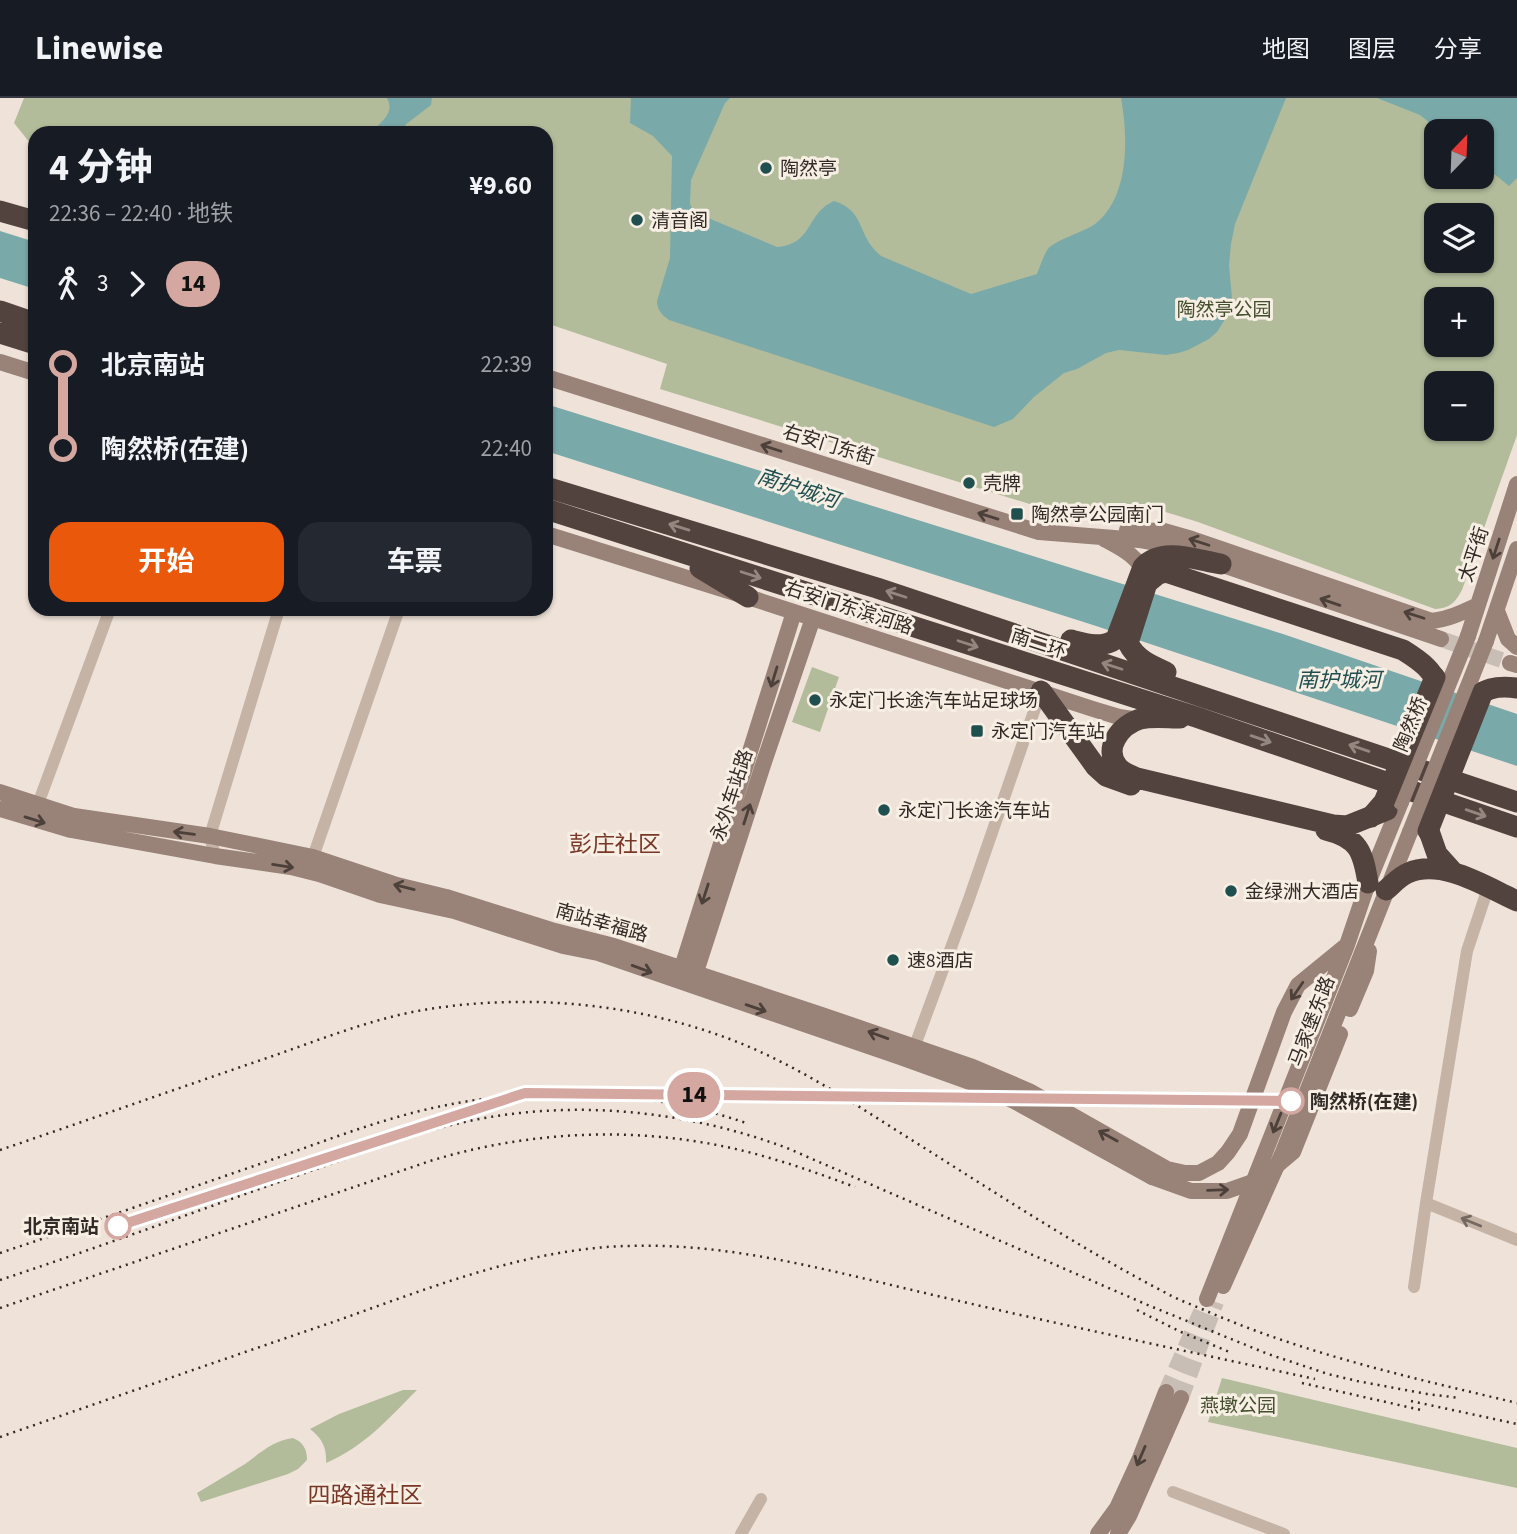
<!DOCTYPE html>
<html lang="zh">
<meta charset="utf-8">
<style>
:root{--surface:#171b24;--page:#242831;--text:#f1f3f6;--muted:#9ea1a6;--line:#363941;--accent:#ea580c}
body{margin:0;font-family:"Source Sans 3","Noto Sans SC",sans-serif;background:var(--page);color:var(--text);height:100vh;display:flex;flex-direction:column;font-size:26px;white-space:nowrap}
*{box-sizing:border-box;margin:0}
p{font-size:23px;color:var(--muted)}
.icon{flex:none;width:38px;height:38px;fill:none;stroke:currentColor;stroke-width:2;stroke-linecap:round;stroke-linejoin:round}
.map{position:relative;flex:1;overflow:hidden}
.sheet{position:absolute;left:28px;top:28px;width:525px;height:490px;display:flex;flex-direction:column;background:var(--surface);border-radius:21px;box-shadow:0 2px 5px #0004}
.sheet>*{flex:none}
.badge{padding:0 14px;border-radius:23px;font-size:24px;line-height:46px}
.needle{width:46px;rotate:23deg}
.tools{position:absolute;left:1424px;top:21px;display:grid;gap:14px}
.tools a{display:grid;place-items:center;width:70px;height:70px;border-radius:14px;background:var(--surface);box-shadow:0 2px 5px #0004;font-size:35px}
.map>.badge{position:absolute;translate:-50% -50%;box-shadow:0 0 0 4px #fff}
.legs{display:flex;align-items:center;gap:10px;height:77px;padding:0 21px;font-size:23px}
.legs p{margin-inline-start:auto}
.head{display:flex;align-items:center;justify-content:space-between;height:119px;padding:0 21px}
h1{font-size:38px;font-weight:700;line-height:52px}
.cta{display:flex;gap:14px;margin-top:auto;padding:14px 21px}
.cta a{flex:1;height:80px;border-radius:21px;background:var(--accent);color:#fff;font-size:28px;font-weight:700;line-height:80px;text-align:center}
.cta a+a{background:var(--page);color:var(--text)}
ul{padding:0 21px;list-style:none}
li{display:flex;align-items:center;gap:24px;height:84px;font-size:26px}
li i{display:grid;place-items:center;width:10px;height:100%;margin:0 9px;background:currentColor}
li i::after{content:'';width:18px;height:18px;margin:-9px;border:5px solid;border-radius:50%;background:var(--surface)}
li p{margin-inline-start:auto}
li:first-child i{background:linear-gradient(#0000 50%,currentColor 0)}
li:last-child i{background:linear-gradient(currentColor 50%,#0000 0)}
header{display:flex;align-items:center;gap:42px;box-sizing:border-box;height:98px;padding:0 35px;background:var(--surface);border-bottom:2px solid var(--line)}
header strong{font-size:33px}
nav{display:flex;gap:38px;margin-inline-start:auto;font-size:24px}
.map>svg:first-child{display:block}
.green{fill:#b2bc9a;fill-rule:evenodd}
.water{fill:#7aa9a9}
.lines{fill:none;stroke-linecap:round;stroke-linejoin:round}
.secondary-tunnel{stroke:#c9beb5;stroke-width:16;stroke-dasharray:16 8;stroke-linecap:butt}
.street{stroke:#c5b3a6;stroke-width:12}
.secondary{stroke:#998278;stroke-width:16}
.highway{stroke:#52433e;stroke-width:21}
.rail{stroke:#322a26;stroke-width:2.5;stroke-dasharray:2 5;stroke-linecap:butt}
.secondary-bridge{stroke:#998278;stroke-width:16}
.highway-bridge{stroke:#52433e;stroke-width:21}
.oneway{stroke:#4c403a}
.oneway2{stroke:#948780}
.oneway3{stroke:#746860}
.line-1-casing{stroke:#fff;stroke-width:16}
.line-1{stroke:#d4a7a1;stroke-width:10}
.poi-dot{fill:#204f50;stroke:#f7eee4;stroke-width:2.5}
.stop-1-dot{fill:#fff;stroke:#d4a7a1;stroke-width:3.5}
.labels{text-anchor:middle;stroke-width:6;stroke-linejoin:round;paint-order:stroke}
.poi-label{font-size:19px;fill:#322a26;stroke:#f7eee4;text-anchor:start}
.park-label{font-size:19px;fill:#434e2c;stroke:#f7eee4}
.street-label{font-size:19px;fill:#322a26;stroke:#f7eee4}
.stop-label{font-size:19px;font-weight:bold;fill:#322a26;stroke:#f7eee4;text-anchor:start}
.water-label{font-size:21px;font-style:italic;fill:#204f50;stroke:#f7eee4}
.quarter-label{font-size:23px;fill:#7a3726;stroke:#f7eee4}
</style>
<header>
<strong>Linewise</strong>
<nav><a>地图</a><a>图层</a><a>分享</a></nav>
</header>
<div class="map">
<svg width="1517" height="1436" viewBox="0 0 1517 1436">
<rect width="100%" height="100%" fill="#efe3d9"/>
<path class="green" d="M 24,0 L 1517,0 L 1517,337 L 1462,492 C 1455,505 1450,510 1435,511 L 1198,424 L 1159,412 L 1052,413 L 660,291 L 667,266 L 546,225 L 546,35 L 35,35 L 35,47 L 30,45 L 14,25 ZM 1437,33 L 1482,33 L 1482,79 L 1437,79 ZM 1437,117 L 1482,117 L 1482,163 L 1437,163 ZM 1437,201 L 1482,201 L 1482,247 L 1437,247 ZM 1437,285 L 1482,285 L 1482,331 L 1437,331 Z
M 812,569 L 839,579 L 820,634 L 792,624 Z
M 1222,1280 L 1517,1350 L 1517,1390 L 1208,1324 Z
M 403,1292 L 417,1292 C 387,1322 365,1348 326,1365 C 327,1350 322,1340 310,1331 L 339,1316 Z
M 293,1340 C 303,1344 307,1351 307,1362 L 298,1371 L 288,1376 L 201,1404 L 197,1395 C 213,1385 229,1376 245,1366 C 260,1355 274,1342 293,1340 Z"/>
<path class="water" d="M 387,0 L 432,0 L 431,7 L 405,27 L 407,35 L 372,35 L 372,33 C 382,23 395,15 387,0 Z
M 631,0 L 730,0 L 725,5 L 691,82 L 690,106 L 694,114 L 777,149 C 814,146 805,116 834,103 C 862,112 858,131 873,150 C 875,153 878,155 881,158 L 971,196 L 1037,176 C 1040,169 1043,158 1048,151 C 1055,142 1084,134 1095,126 C 1130,99 1128,39 1121,0 L 1286,0 L 1235,126 L 1231,146 L 1229,167 L 1232,200 L 1229,213 L 1224,223 L 1217,234 L 1209,241 L 1188,252 L 1178,255 L 1166,257 L 1119,252 L 1106,255 L 1077,271 L 1064,275 L 1034,299 L 1013,321 L 994,329 L 669,222 C 662,217 657,212 657,203 L 670,160 L 672,58 L 653,38 L 630,25 Z
M 1377,0 L 1517,0 L 1517,80 L 1509,88 L 1482,66 L 1482,33 L 1440,33 L 1420,17 Z
M 0,133 L 35,144 L 35,191 L 0,180 Z
M 546,306 L 1283,536 L 1517,616 L 1517,668 L 1093,527 L 546,353 Z"/>
<g class="lines">
<path class="secondary-tunnel" d="M 1441,541 L 1510,565
M 1166,1294 L 1204,1207
M 1181,1300 L 1216,1204"/>
<path class="street" d="M 38,706 L 110,511
M 215,758 L 210,738 L 279,511
M 313,759 L 399,511
M 914,950 L 969,801 L 1041,593
M 1426,1105 L 1517,1142
M 1414,1189 L 1426,1105 L 1467,853 L 1488,790
M 1173,1394 L 1284,1436
M 741,1436 L 761,1401"/>
<path class="secondary" d="M 0,264 L 35,275
M 546,279 L 1039,434 L 1139,442 L 1161,446 L 1186,454
M 1127,432 L 1164,433 L 1192,441 L 1432,523 C 1449,521 1463,514 1478,507
M 546,436 L 748,499 L 1093,611 L 1119,619 L 1140,622
M 1104,441 C 1121,450 1140,459 1146,479
M 1211,463 L 1441,541
M 1497,513 L 1508,541 L 1517,549
M 1468,538 L 1517,386
M 1486,543 L 1517,451
M 1510,565 L 1517,567
M 0,694 L 74,718 L 210,738 L 313,759 L 397,787 L 446,799 L 551,832 L 614,848 L 822,917 L 973,969 L 1029,993 L 1167,1071 L 1185,1075 L 1199,1075 L 1218,1065 L 1228,1054 L 1240,1036 L 1284,914 L 1298,887 L 1347,847
M 0,711 L 71,732 L 215,758 L 291,769 L 319,776 L 380,797 L 454,813 L 563,848 L 598,855 L 900,959 L 978,987 L 1014,1003 L 1152,1079
M 679,879 L 794,514
M 693,883 L 764,664 L 813,520
M 1350,911 L 1366,873 L 1369,853
M 1223,1188 L 1283,1054 L 1410,734
M 1207,1201 L 1347,847 L 1368,785 L 1401,704
M 1098,1436 L 1117,1410 L 1140,1360 L 1166,1294
M 1118,1436 L 1129,1418 L 1181,1300"/>
<path class="highway" d="M 0,113 L 35,123
M 0,213 L 35,225
M 0,235 L 35,246
M 546,389 L 877,490 L 1517,704
M 546,411 L 1196,619 L 1517,729
M 700,470 L 748,499
M 1071,542 C 1086,546 1102,551 1116,541 L 1143,469 C 1162,448 1196,462 1221,466
M 1166,574 C 1150,567 1136,561 1128,545 L 1147,485 L 1158,476 L 1166,474 L 1403,552 C 1419,562 1438,574 1438,595
M 1041,593 L 1096,669 L 1106,678 L 1131,687
M 1467,603 C 1487,591 1494,587 1517,590
M 1180,620 C 1168,620 1152,618 1140,621 C 1121,627 1102,650 1118,669 C 1123,675 1130,677 1137,680 L 1333,727 L 1347,728 L 1387,712
M 1423,716 L 1437,756 L 1454,775
M 1326,732 C 1359,740 1363,754 1368,785
M 1386,792 C 1393,786 1400,778 1408,775 C 1442,760 1486,789 1517,803"/>
<path class="rail" d="M 0,1052 C 88,1022 176,991 264,961 C 320,942 377,918 436,910 C 533,896 635,906 727,940 C 789,963 844,999 899,1034 C 987,1089 1074,1147 1166,1195 C 1180,1203 1196,1208 1211,1215 C 1309,1257 1413,1280 1517,1305
M 0,1155 C 84,1127 167,1098 251,1069 C 315,1047 380,1020 447,1007 C 542,988 654,993 746,1025
M 0,1182 C 94,1151 186,1117 279,1084 C 332,1066 385,1045 440,1030 C 554,999 677,1009 787,1050 L 1150,1208 L 1268,1256 L 1328,1276 L 1357,1283 L 1427,1296 L 1460,1300
M 0,1210 L 430,1063 C 541,1029 662,1027 773,1061 C 801,1069 828,1079 855,1089
M 1137,1212 L 1181,1234 L 1232,1255
M 1302,1285 L 1421,1312
M 1411,1303 L 1517,1326
M 0,1339 C 112,1300 224,1261 336,1223 C 429,1190 526,1151 626,1148 C 734,1144 837,1175 942,1199 C 1066,1228 1191,1254 1315,1281"/>
<path class="secondary-bridge" d="M 1401,704 L 1468,538
M 1410,734 L 1486,543
M 1152,1079 L 1191,1093 L 1227,1093 L 1261,1081 L 1293,1054 L 1340,936"/>
<path class="highway-bridge" d="M 1371,719 L 1384,704 L 1435,579
M 1428,733 L 1483,594"/>
</g>
<defs><path id="oneway-shaft" d="M-6 0H5M1.5-3L5.5 0L1.5 3" fill="none" stroke-width="1.6" stroke-linecap="round" stroke-linejoin="round" transform="scale(1.75)"/></defs>
<g class="oneway">
<use href="#oneway-shaft" transform="translate(771 350) rotate(-162)"/>
<use href="#oneway-shaft" transform="translate(988 418) rotate(-163)"/>
<use href="#oneway-shaft" transform="translate(1199 444) rotate(-162)"/>
<use href="#oneway-shaft" transform="translate(1496 451) rotate(108)"/>
<use href="#oneway-shaft" transform="translate(1330 504) rotate(-161)"/>
<use href="#oneway-shaft" transform="translate(1414 517) rotate(-162)"/>
<use href="#oneway-shaft" transform="translate(774 579) rotate(107)"/>
<use href="#oneway-shaft" transform="translate(747 716) rotate(-72)"/>
<use href="#oneway-shaft" transform="translate(35 722) rotate(17)"/>
<use href="#oneway-shaft" transform="translate(184 735) rotate(-172)"/>
<use href="#oneway-shaft" transform="translate(283 768) rotate(9)"/>
<use href="#oneway-shaft" transform="translate(404 789) rotate(-166)"/>
<use href="#oneway-shaft" transform="translate(705 796) rotate(108)"/>
<use href="#oneway-shaft" transform="translate(642 871) rotate(20)"/>
<use href="#oneway-shaft" transform="translate(1297 893) rotate(124)"/>
<use href="#oneway-shaft" transform="translate(756 910) rotate(19)"/>
<use href="#oneway-shaft" transform="translate(878 937) rotate(-160)"/>
<use href="#oneway-shaft" transform="translate(1277 1025) rotate(112)"/>
<use href="#oneway-shaft" transform="translate(1108 1038) rotate(-151)"/>
<use href="#oneway-shaft" transform="translate(1218 1092) rotate(-2)"/>
<use href="#oneway-shaft" transform="translate(1141 1358) rotate(113)"/>
</g>
<g class="oneway2">
<use href="#oneway-shaft" transform="translate(679 429) rotate(-163)"/>
<use href="#oneway-shaft" transform="translate(751 477) rotate(18)"/>
<use href="#oneway-shaft" transform="translate(896 496) rotate(-162)"/>
<use href="#oneway-shaft" transform="translate(968 546) rotate(18)"/>
<use href="#oneway-shaft" transform="translate(1112 568) rotate(-162)"/>
<use href="#oneway-shaft" transform="translate(1261 641) rotate(19)"/>
<use href="#oneway-shaft" transform="translate(1359 650) rotate(-161)"/>
<use href="#oneway-shaft" transform="translate(1476 715) rotate(19)"/>
</g>
<use class="oneway3" href="#oneway-shaft" transform="translate(1471 1124) rotate(-158)"/>
<g class="lines">
<defs>
<path id="line-1" d="M 118,1128 L 525,995 L 1291,1003"/>
</defs>
<use href="#line-1" class="line-1-casing"/>
<use href="#line-1" class="line-1"/>
</g>
<g class="poi-dot">
<circle cx="766" cy="70" r="7"/>
<circle cx="637" cy="122" r="7"/>
<circle cx="969" cy="385" r="7"/>
<rect x="1010" y="409" width="14" height="14" rx="3.5"/>
<circle cx="815" cy="602" r="7"/>
<rect x="970" y="626" width="14" height="14" rx="3.5"/>
<circle cx="884" cy="712" r="7"/>
<circle cx="1231" cy="793" r="7"/>
<circle cx="893" cy="862" r="7"/>
</g>
<g class="stop-1-dot">
<circle cx="1291" cy="1003" r="12"/>
<circle cx="118" cy="1128" r="12"/>
</g>
<g class="labels">
<g class="poi-label">
<text x="780" y="77">陶然亭</text>
<text x="651" y="129">清音阁</text>
<text x="983" y="392">壳牌</text>
<text x="1031" y="423">陶然亭公园南门</text>
<text x="829" y="609">永定门长途汽车站足球场</text>
<text x="991" y="640">永定门汽车站</text>
<text x="898" y="719">永定门长途汽车站</text>
<text x="1245" y="800">金绿洲大酒店</text>
<text x="907" y="869">速8酒店</text>
</g>
<g class="park-label">
<text x="1224" y="218">陶然亭公园</text>
<text x="1238" y="1314">燕墩公园</text>
</g>
<g class="street-label">
<text transform="translate(829 346) rotate(17)" y="7">右安门东街</text>
<text transform="translate(1473 456) rotate(-72)" y="7">太平街</text>
<text transform="translate(849 509) rotate(18)" y="7">右安门东滨河路</text>
<text transform="translate(1039 545) rotate(18)" y="7">南二环</text>
<text transform="translate(1410 626) rotate(-68)" y="7">陶然桥</text>
<text transform="translate(731 697) rotate(-72)" y="7">永外车站路</text>
<text transform="translate(602 824) rotate(16)" y="7">南站幸福路</text>
<text transform="translate(1311 923) rotate(-69)" y="7">马家堡东路</text>
</g>
<g class="stop-label">
<text x="1310" y="1010">陶然桥(在建)</text>
<text x="99" y="1135" text-anchor="end">北京南站</text>
</g>
<g class="water-label">
<text transform="translate(798 390) rotate(18)" y="7">南护城河</text>
<text x="1339" y="589">南护城河</text>
</g>
<g class="quarter-label">
<text x="615" y="754">彭庄社区</text>
<text x="365" y="1405">四路通社区</text>
</g>
</g>
</svg>
<div class="tools">
<a><svg class="needle" viewBox="-14 -14 28 28"><path d="M0-13l5 13h-10z" fill="#e53935"/><path d="M0 13l5-13h-10z" fill="#9ea1a6"/></svg></a>
<a><svg class="icon" aria-label="layers" viewBox="0 0 24 24"><path d="M12 4l9 5-9 5-9-5zM3 14l9 5 9-5"/></svg></a>
<a>+</a>
<a>−</a>
</div>
<b class="badge" style="left:694px;top:997px;background:#d4a7a1;color:#111">14</b>
<section class="sheet">
<div class="head"><div><h1>4 分钟</h1><p>22:36 – 22:40 · 地铁</p></div><b>¥9.60</b></div>
<div class="legs"><svg class="icon" aria-label="walk" viewBox="0 0 24 24"><circle cx="13" cy="4" r="2"/><path d="M13 8l-2 6 4 7M11 14l-3 7M7 12l3-4h3l4 4"/></svg>3<svg class="icon" aria-label="forward" viewBox="0 0 24 24"><path d="M9 5l7 7-7 7"/></svg><b class="badge" style="background:#d4a7a1;color:#111">14</b></div>
<ul>
<li><i style="color:#d4a7a1"></i><b>北京南站</b><p>22:39</p></li>
<li><i style="color:#d4a7a1"></i><b>陶然桥(在建)</b><p>22:40</p></li>
</ul>
<div class="cta"><a>开始</a><a>车票</a></div>
</section>
</div>
